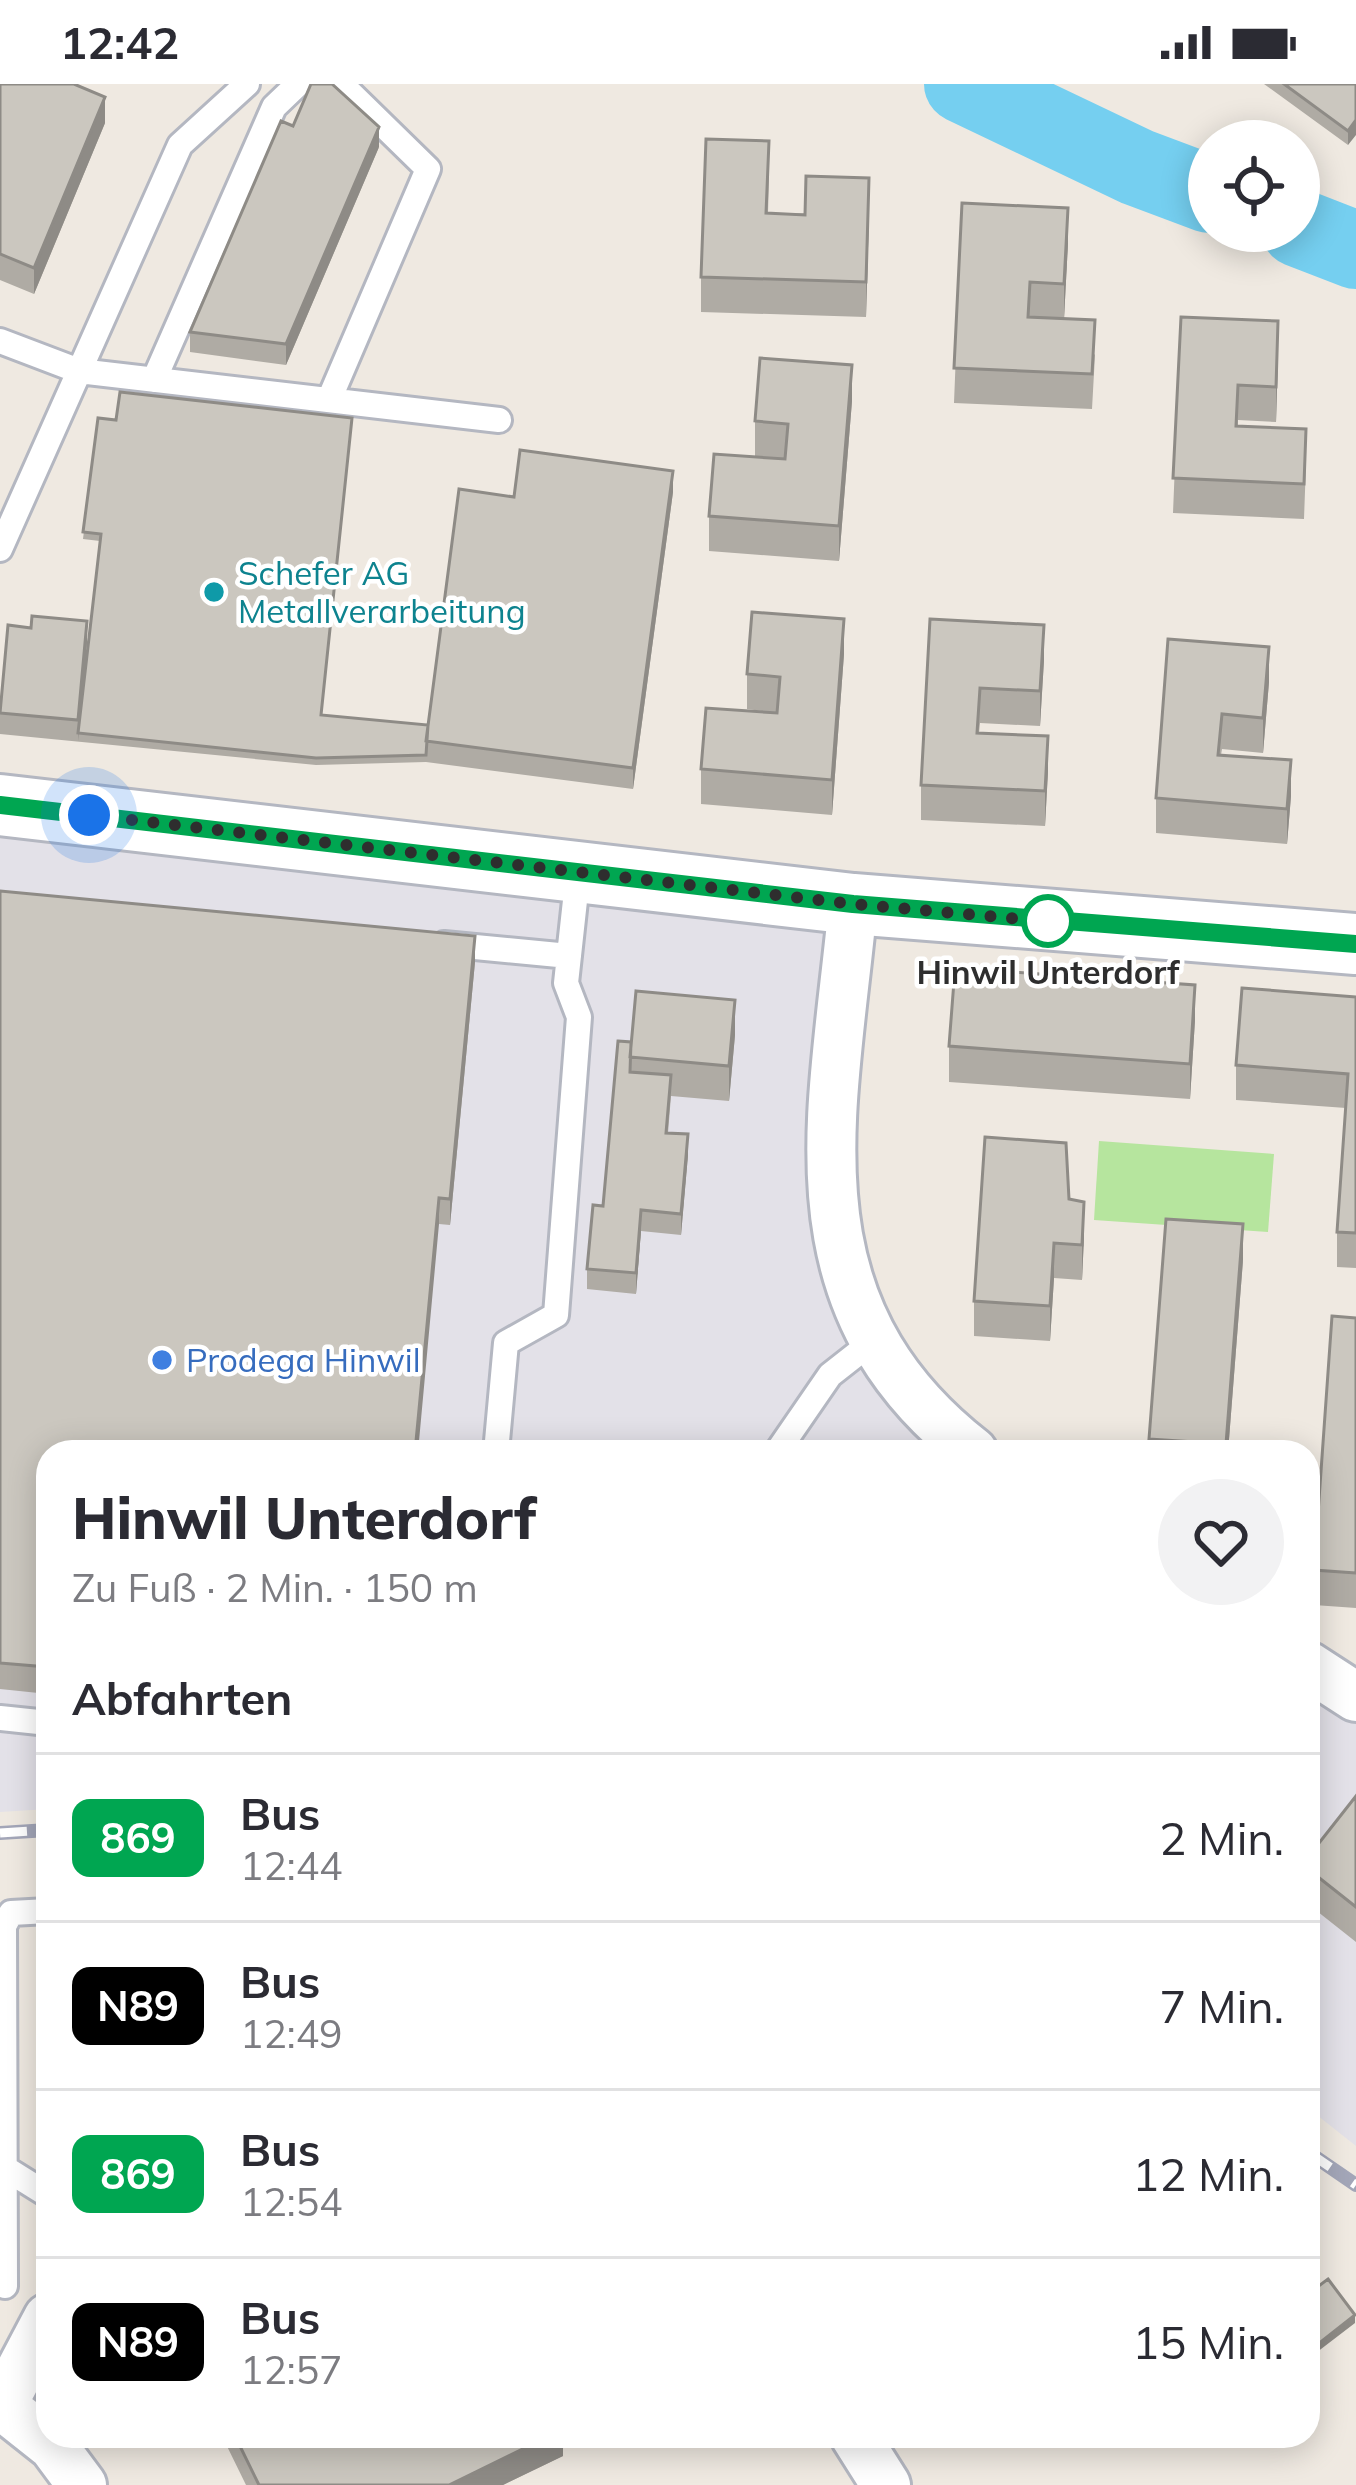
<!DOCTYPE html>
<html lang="de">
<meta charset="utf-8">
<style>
:root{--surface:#fff;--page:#f2f2f3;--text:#2b2b33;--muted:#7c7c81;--line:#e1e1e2}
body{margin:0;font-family:Mulish,sans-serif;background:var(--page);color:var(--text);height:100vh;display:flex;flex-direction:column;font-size:45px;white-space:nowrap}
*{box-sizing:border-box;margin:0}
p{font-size:39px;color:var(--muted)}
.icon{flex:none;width:66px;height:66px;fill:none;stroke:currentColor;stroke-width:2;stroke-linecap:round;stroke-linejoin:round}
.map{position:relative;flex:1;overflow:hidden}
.side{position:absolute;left:36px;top:1356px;width:1284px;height:1008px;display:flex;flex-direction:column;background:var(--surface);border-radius:36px;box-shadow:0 6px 30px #0003}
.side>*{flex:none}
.badge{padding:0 24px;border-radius:18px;font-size:42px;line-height:78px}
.buttons{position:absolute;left:1188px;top:36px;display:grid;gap:24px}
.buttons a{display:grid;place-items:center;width:132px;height:132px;border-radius:50%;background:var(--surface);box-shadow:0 6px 30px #0003;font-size:60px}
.you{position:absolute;width:60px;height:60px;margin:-30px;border:9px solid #fff;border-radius:50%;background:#1a73e8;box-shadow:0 0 0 18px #1a73e833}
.map>.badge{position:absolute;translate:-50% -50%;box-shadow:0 0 0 6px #fff}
h2{padding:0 36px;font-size:45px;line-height:108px}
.round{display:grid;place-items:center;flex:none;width:126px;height:126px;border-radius:63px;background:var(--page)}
.overview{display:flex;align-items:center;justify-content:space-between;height:204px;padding:0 36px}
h1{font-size:57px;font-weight:800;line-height:90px}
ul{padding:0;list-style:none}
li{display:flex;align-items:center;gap:36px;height:168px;padding:0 36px;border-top:3px solid var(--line)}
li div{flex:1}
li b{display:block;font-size:45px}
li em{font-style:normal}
li .badge{min-width:132px;font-weight:700;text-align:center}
.status{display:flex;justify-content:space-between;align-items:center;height:84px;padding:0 60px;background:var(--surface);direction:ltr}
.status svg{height:33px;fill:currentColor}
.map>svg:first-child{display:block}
.industrial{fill:#e3e1e8}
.green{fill:#b6e59e}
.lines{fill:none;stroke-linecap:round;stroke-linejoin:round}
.river{stroke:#75cff0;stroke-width:78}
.service-casing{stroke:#b4b7c1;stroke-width:30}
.minor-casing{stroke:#b4b7c1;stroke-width:54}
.tertiary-casing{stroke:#b4b7c1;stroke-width:66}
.service{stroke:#fff;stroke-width:24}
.minor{stroke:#fff;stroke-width:48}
.tertiary{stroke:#fff;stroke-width:60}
.rail-casing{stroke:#a3a6b8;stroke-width:14}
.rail{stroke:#fff;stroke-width:9;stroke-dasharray:27;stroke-linecap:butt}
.wall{fill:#afaba4}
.shaded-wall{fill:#8e8b86}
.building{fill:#cbc7bf;stroke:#8e8b86;stroke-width:3}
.line-casing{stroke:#fff;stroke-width:27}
.line{stroke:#00a651;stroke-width:18}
.walk{stroke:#2e2e2e;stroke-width:12;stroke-dasharray:0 21.6}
.culture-dot{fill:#0f9aa8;stroke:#fff;stroke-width:4.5}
.stop-dot{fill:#fff;stroke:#00a651;stroke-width:6}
.shop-dot{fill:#3f7fe0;stroke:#fff;stroke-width:4.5}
.labels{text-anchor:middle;stroke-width:9;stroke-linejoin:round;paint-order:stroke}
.culture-label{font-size:33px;fill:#0d838f;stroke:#fff;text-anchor:start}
.stop-label{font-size:33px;font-weight:bold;fill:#2e2e2e;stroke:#fff}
.shop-label{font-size:33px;fill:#366cbe;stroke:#fff;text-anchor:start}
</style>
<div class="status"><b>12:42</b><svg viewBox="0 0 49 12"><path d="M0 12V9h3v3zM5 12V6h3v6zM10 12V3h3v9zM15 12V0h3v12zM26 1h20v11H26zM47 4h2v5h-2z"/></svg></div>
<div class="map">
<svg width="1356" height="2401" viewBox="0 0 1356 2401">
<rect width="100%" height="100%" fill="#efe9e1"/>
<path class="industrial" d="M 0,721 L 853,820 L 836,1151 L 973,1368 L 48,1368 L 48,1725 L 0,1728 Z
M 1308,1582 L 1356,1613 L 1356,2062 L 1308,2024 Z"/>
<path class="green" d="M 1099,1057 L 1274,1070 L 1268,1148 L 1094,1136 Z"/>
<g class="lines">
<path class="river" d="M 963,0 L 1137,83 L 1209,110
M 1299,144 L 1356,166"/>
<defs>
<path id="service" d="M 0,257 L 79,287 L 499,336
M 154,296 L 274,23 L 298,0
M 329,316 L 428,85 L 341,0
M 0,465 L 180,61 L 247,0
M 444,860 L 569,872
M 496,1368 L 506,1259 L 556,1231 L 579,933 L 566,899 L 578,789
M 777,1368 L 830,1291 L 872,1258
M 0,1634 L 48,1639
M 0,2081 L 48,2111
M 5,2202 L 4,1842 L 11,1829 L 48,1827"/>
<path id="minor" d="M 853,820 C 833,1032 781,1218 973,1368
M 1308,1582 L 1356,1613
M 0,2320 L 53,2362 L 82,2401
M 2,2321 L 48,2234
M 855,2352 L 886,2401"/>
<path id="tertiary" d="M 0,721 L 853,820 L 1356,860"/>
</defs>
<use href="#service" class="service-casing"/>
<use href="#minor" class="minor-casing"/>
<use href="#tertiary" class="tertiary-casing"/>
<use href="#service" class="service"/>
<use href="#minor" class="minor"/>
<use href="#tertiary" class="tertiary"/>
<defs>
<path id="rail" d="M 0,1749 L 48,1746
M 1308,2068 L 1356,2101"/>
</defs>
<use href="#rail" class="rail-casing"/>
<use href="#rail" class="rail"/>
</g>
<path class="wall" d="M 0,0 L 105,39 L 34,210 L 0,196 Z
M 1264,0 L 1356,0 L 1348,61 Z
M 379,63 L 286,281 L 190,268 L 190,248 Z
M 769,92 L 768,129 L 869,130 L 866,233 L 701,228 L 701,193 Z
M 962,119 L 1068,159 L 1064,235 L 1095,271 L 1092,325 L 954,319 Z
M 1181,233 L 1278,272 L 1276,338 L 1238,336 L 1238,342 L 1306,380 L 1304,435 L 1173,429 Z
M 852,317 L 839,477 L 709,467 L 709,432 L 755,372 L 755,337 Z
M 98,334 L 321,631 L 428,641 L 514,413 L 673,408 L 633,705 L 426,678 L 316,681 L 0,650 L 0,629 L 87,558 L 82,617 L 100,457 L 83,455 Z
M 930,535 L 1044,576 L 1040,642 L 980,639 L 979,649 L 1048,687 L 1045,742 L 921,736 L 921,701 Z
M 1168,555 L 1269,598 L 1263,669 L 1222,665 L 1221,671 L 1291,712 L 1287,760 L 1156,749 L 1156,714 Z
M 844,570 L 832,731 L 701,720 L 701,685 L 777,629 L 747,625 L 747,590 Z
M 0,807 L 475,878 L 450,1141 L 439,1140 L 48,1368 L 48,1610 L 0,1605 Z
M 1356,913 L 1356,1184 L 1337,1183 L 1337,1148 L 1346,1024 L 1236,1016 L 1236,981 Z
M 1195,936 L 1190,1015 L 949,998 L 949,962 Z
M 735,951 L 729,1017 L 671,1012 L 668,1049 L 688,1071 L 681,1151 L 641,1147 L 636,1210 L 587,1205 L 587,1185 L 603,1122 L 631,958 Z
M 1069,1115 L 1084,1153 L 1082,1196 L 1054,1194 L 1050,1257 L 974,1252 L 974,1217 Z
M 1243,1176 L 1228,1368 L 1149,1368 L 1149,1355 Z
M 1356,1234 L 1356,1524 L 1314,1521 L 1314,1486 Z
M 1356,1712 L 1356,1858 L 1308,1820 L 1308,1773 Z
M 38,1819 L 48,1819 L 48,2026 L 40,2026 Z
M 222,2352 L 563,2352 L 563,2372 L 503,2401 L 246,2401 Z"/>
<path class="shaded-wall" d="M 105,13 L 105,39 L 34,210 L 34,184 Z
M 1356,36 L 1356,51 L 1348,61 L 1348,47 Z
M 379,43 L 379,63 L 286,281 L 286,260 Z
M 869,94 L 869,130 L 866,233 L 866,198 Z
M 1068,124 L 1068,159 L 1064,235 L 1064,200 Z
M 1278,237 L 1278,272 L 1276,338 L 1276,303 Z
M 852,281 L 852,317 L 839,477 L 839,442 Z
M 673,387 L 673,408 L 633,705 L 633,684 Z
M 844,535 L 844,570 L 832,731 L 832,696 Z
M 87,537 L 87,558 L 78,657 L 78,636 Z
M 1044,541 L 1044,576 L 1040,642 L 1040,607 Z
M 1269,563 L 1269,598 L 1263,669 L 1263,634 Z
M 1048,652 L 1048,687 L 1045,742 L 1045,707 Z
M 1291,676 L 1291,712 L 1287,760 L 1287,725 Z
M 475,852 L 475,878 L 450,1141 L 450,1115 Z
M 1195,901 L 1195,936 L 1190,1015 L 1190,980 Z
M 735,916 L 735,951 L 729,1017 L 729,982 Z
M 688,1050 L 688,1071 L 681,1151 L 681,1130 Z
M 439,1114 L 439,1140 L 418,1368 L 415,1368 Z
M 1084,1118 L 1084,1153 L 1082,1196 L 1082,1161 Z
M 641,1126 L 641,1147 L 636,1210 L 636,1189 Z
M 1243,1140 L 1243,1176 L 1228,1368 L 1226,1368 Z
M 1054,1159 L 1054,1194 L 1050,1257 L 1050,1222 Z
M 1355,2231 L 1355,2239 L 1308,2275 L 1308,2268 Z
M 549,2352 L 563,2352 L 563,2372 L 503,2401 L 449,2401 Z"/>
<path class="building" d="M 0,0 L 74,0 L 105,13 L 34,184 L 0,170 Z
M 311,0 L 332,0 L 379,43 L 286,260 L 190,248 L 281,37 L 293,42 Z
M 1284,0 L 1356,0 L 1356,36 L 1348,47 Z
M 706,55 L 769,57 L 766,129 L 805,131 L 806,92 L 869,94 L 866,198 L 701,193 Z
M 962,119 L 1068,124 L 1064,200 L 1030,198 L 1028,233 L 1095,236 L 1092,290 L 954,284 Z
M 1181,233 L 1278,237 L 1276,303 L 1238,301 L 1236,342 L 1306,345 L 1304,400 L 1173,394 Z
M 760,274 L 852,281 L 839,442 L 709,432 L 714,370 L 785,375 L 788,340 L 755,337 Z
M 120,308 L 352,334 L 321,631 L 428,641 L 426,671 L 316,674 L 78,649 L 101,450 L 83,448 L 98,334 L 116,336 Z
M 520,366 L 673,387 L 633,684 L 426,657 L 459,405 L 514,413 Z
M 752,528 L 844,535 L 832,696 L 701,685 L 706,624 L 777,629 L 780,593 L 747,590 Z
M 32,532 L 87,537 L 78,636 L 0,629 L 8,541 L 31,544 Z
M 930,535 L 1044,541 L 1040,607 L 980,604 L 977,649 L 1048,652 L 1045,707 L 921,701 Z
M 1168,555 L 1269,563 L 1263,634 L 1222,630 L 1218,671 L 1291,676 L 1287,725 L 1156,714 Z
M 0,807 L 475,852 L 450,1115 L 439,1114 L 415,1368 L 48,1368 L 48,1583 L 0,1579 Z
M 955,884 L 1195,901 L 1190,980 L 949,962 Z
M 1242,904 L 1356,913 L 1356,1149 L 1337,1148 L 1348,990 L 1236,981 Z
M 636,907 L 735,916 L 729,982 L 630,973 Z
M 618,957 L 631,958 L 630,988 L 671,991 L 666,1049 L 688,1050 L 681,1130 L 641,1126 L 636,1189 L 587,1185 L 593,1121 L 603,1122 Z
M 985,1053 L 1066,1059 L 1069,1115 L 1084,1118 L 1082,1161 L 1054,1159 L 1050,1222 L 974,1217 Z
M 1166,1135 L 1243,1140 L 1226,1360 L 1149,1355 Z
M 1332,1232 L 1356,1234 L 1356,1489 L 1314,1486 Z
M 1356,1712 L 1356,1823 L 1308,1785 L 1308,1773 Z
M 38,1819 L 48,1819 L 48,1991 L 40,1991 Z
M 1328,2195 L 1355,2231 L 1308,2268 L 1308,2210 Z
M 235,2352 L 549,2352 L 449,2401 L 259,2401 Z"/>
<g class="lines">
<defs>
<path id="line" d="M 0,721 L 853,820 L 1356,860"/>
</defs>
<use href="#line" class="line-casing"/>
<use href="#line" class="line"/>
<path class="walk" d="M 89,731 L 853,820 L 1055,838 L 1048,837"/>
</g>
<circle class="culture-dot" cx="214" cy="508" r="12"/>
<circle class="stop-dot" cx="1048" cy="837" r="24"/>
<circle class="shop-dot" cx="162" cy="1276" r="12"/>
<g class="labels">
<g class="culture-label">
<text x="238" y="501">Schefer AG<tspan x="238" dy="38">Metallverarbeitung</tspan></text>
</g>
<g class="stop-label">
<text x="1048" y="900">Hinwil Unterdorf</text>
</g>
<g class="shop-label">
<text x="186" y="1288">Prodega Hinwil</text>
</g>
</g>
</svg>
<div class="buttons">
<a><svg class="icon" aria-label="locate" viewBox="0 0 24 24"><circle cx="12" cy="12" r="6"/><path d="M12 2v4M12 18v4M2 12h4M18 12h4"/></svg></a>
</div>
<div class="you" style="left:89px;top:731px"></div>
<section class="side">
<div class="overview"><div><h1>Hinwil Unterdorf</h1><p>Zu Fuß · 2 Min. · 150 m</p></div><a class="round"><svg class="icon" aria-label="heart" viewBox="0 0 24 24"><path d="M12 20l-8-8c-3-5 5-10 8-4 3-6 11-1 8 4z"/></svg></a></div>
<h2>Abfahrten</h2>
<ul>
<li><span class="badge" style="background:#00a651;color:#fff">869</span><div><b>Bus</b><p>12:44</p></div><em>2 Min.</em></li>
<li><span class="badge" style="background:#000;color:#fff">N89</span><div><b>Bus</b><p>12:49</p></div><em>7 Min.</em></li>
<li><span class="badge" style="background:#00a651;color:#fff">869</span><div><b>Bus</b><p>12:54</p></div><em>12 Min.</em></li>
<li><span class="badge" style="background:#000;color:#fff">N89</span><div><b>Bus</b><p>12:57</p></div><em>15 Min.</em></li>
</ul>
</section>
</div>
